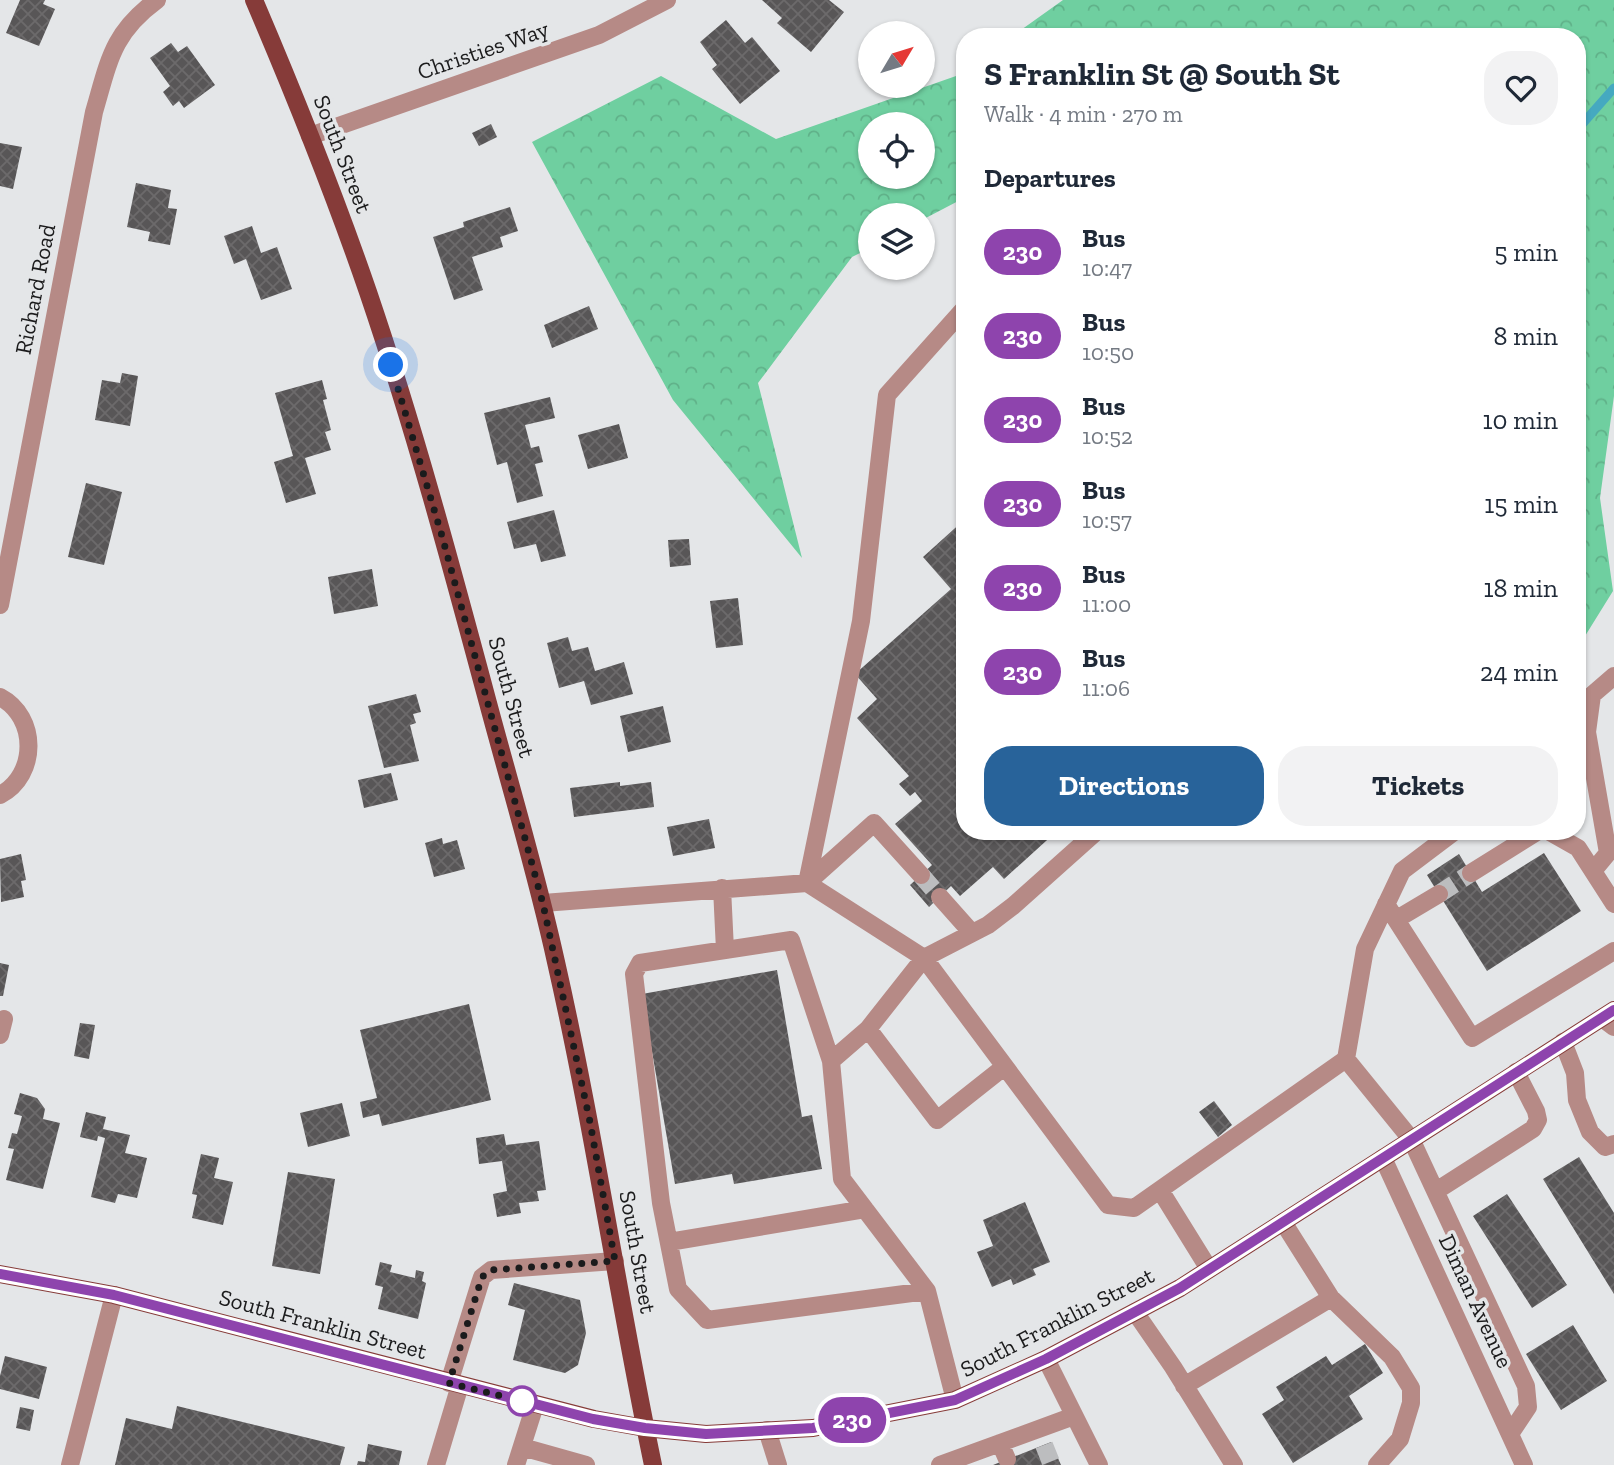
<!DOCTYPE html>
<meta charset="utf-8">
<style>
:root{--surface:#fff;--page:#f2f2f3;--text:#1f2937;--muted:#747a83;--accent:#28639a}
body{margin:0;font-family:"Zilla Slab",serif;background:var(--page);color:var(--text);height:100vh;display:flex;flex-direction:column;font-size:26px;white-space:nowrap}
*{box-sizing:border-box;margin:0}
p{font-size:23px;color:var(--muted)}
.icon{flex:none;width:38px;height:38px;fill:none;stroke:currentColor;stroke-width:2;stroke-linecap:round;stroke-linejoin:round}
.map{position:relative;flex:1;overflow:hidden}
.panel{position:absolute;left:956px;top:28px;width:630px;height:812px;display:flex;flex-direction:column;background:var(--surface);border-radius:28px;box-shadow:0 2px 5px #0004}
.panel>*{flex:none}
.badge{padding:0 14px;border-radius:23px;font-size:24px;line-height:46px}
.needle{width:46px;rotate:52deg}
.controls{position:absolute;left:858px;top:21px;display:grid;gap:14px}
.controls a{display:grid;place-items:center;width:77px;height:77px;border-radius:50%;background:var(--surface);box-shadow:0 2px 5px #0004;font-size:35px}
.you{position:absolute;width:35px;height:35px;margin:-18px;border:5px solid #fff;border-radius:50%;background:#1a73e8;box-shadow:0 0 0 10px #1a73e833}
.map>.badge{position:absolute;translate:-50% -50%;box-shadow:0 0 0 4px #fff}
h2{padding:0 28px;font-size:26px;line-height:63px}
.round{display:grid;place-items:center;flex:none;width:74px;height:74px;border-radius:28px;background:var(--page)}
.head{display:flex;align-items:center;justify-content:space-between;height:119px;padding:0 28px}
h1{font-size:33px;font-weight:700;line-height:52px}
.primary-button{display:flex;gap:14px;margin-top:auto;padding:14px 28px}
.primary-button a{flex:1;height:80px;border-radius:28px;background:var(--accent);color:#fff;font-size:28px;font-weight:700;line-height:80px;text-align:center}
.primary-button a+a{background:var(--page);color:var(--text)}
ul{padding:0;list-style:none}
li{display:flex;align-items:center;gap:21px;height:84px;padding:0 28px}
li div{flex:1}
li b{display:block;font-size:26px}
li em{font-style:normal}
li .badge{min-width:77px;font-weight:700;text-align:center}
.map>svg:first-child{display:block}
.forest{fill:url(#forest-crowns);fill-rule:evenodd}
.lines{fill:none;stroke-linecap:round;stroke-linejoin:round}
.stream{stroke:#45a9c0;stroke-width:9}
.building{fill:url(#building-cross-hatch)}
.minor-tunnel{stroke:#bcbdbf;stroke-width:18;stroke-dasharray:18 9;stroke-linecap:butt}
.minor{stroke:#b68a86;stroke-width:18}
.major{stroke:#863b39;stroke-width:18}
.line-casing{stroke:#fff;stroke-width:16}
.line{stroke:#8e44ad;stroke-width:10}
.walk{stroke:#1b1b1c;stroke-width:7;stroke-dasharray:0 12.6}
.stop-dot{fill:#fff;stroke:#8e44ad;stroke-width:3.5}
.labels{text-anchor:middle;stroke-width:7;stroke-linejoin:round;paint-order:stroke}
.street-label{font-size:23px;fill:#1b1b1c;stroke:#e4e6e8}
</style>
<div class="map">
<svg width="1614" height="1465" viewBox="0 0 1614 1465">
<defs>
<pattern id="forest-crowns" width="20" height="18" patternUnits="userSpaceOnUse" patternTransform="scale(1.75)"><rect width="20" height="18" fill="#6fcfa0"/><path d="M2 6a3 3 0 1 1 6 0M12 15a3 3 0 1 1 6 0" fill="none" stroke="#60b189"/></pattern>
<pattern id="building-cross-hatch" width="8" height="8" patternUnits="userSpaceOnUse" patternTransform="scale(1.75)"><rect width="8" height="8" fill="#585657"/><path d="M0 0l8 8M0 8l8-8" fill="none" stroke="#6c6a6b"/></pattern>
</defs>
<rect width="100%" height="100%" fill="#e4e6e8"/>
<path class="forest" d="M 1063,0 L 1614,0 L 1614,396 L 1600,498 L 1613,591 L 1577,649 L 1577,37 L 1011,37 Z
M 964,70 L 964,198 L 922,220 L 922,215 L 870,215 L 870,248 L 852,257 L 758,383 L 802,558 L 673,400 L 532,142 L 661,76 L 776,139 L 956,76 ZM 870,124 L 922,124 L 922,177 L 870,177 Z"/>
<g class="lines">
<path class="stream" d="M 1577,130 L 1614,88"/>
</g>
<path class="building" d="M 20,0 L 45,0 L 43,4 L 55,9 L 39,46 L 6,33 Z
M 762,0 L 829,0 L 844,12 L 811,52 L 777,23 L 782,18 Z
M 726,20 L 745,43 L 752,37 L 780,71 L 740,104 L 712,69 L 717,65 L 700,42 Z
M 171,43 L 178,52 L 187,46 L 215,85 L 184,108 L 179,101 L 173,106 L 163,92 L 170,86 L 150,58 Z
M 491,124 L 497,137 L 479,146 L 472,133 Z
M 0,143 L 22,147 L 13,189 L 0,186 Z
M 136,183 L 171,190 L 168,208 L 177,209 L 170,245 L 148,241 L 150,232 L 127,227 Z
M 510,207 L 518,231 L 500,237 L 503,247 L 472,257 L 483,290 L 454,300 L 433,237 L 464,227 L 463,222 Z
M 252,226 L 261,253 L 277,247 L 292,289 L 261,300 L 246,259 L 234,264 L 224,236 Z
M 589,306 L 598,329 L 552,348 L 544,325 Z
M 122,373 L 138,376 L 130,426 L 95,420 L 102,380 L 120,383 Z
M 322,380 L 327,399 L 323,400 L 331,430 L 325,432 L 331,450 L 305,458 L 316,494 L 286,503 L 274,462 L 293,456 L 275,393 Z
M 550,397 L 555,418 L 525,425 L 531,448 L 539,446 L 543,462 L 535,464 L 543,496 L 517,503 L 507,462 L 497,465 L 484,413 Z
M 619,424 L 628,458 L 588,469 L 578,435 Z
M 86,483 L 122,492 L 104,565 L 68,557 Z
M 554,510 L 566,556 L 541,562 L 536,544 L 514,549 L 507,522 Z
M 964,520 L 964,831 L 1057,831 L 1004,879 L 993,867 L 960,896 L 951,886 L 929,907 L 910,885 L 932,865 L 895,824 L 922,801 L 915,792 L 910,796 L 899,784 L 909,776 L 857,718 L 877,699 L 855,674 L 951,589 L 923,557 Z
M 689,539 L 691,565 L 670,567 L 668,540 Z
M 372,569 L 378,606 L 334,614 L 328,577 Z
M 738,598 L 743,645 L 716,648 L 710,601 Z
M 568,637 L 572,651 L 588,647 L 595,671 L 624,662 L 633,694 L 591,705 L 584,681 L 559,688 L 547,643 Z
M 416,694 L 421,712 L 413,714 L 416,723 L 410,725 L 419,761 L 384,768 L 368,706 Z
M 663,706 L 671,742 L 628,752 L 620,716 Z
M 391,773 L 398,800 L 364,808 L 358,780 Z
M 620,782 L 620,786 L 651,782 L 654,807 L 574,817 L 570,788 Z
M 709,819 L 715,848 L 673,856 L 667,827 Z
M 442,838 L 443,844 L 457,840 L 465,869 L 434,877 L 425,843 Z
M 1544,853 L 1581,911 L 1487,971 L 1427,875 L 1459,854 L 1482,892 Z
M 21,854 L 26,880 L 21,881 L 24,897 L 1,902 L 0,859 Z
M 0,963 L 9,965 L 3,996 L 0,996 Z
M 777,970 L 802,1117 L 812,1115 L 822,1169 L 734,1184 L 732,1174 L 675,1184 L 642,994 Z
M 469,1004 L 491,1100 L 382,1126 L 379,1114 L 363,1118 L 360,1102 L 377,1098 L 360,1030 Z
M 80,1023 L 95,1025 L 89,1059 L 74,1056 Z
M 20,1093 L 37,1098 L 45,1109 L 43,1119 L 60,1123 L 43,1189 L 6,1180 L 14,1149 L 8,1148 L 12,1133 L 17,1134 L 22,1116 L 14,1114 Z
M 1214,1101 L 1232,1125 L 1218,1137 L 1199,1112 Z
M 342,1103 L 350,1136 L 308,1147 L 300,1113 Z
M 86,1112 L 106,1117 L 103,1129 L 130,1135 L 125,1153 L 147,1158 L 137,1198 L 118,1194 L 115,1203 L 91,1197 L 105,1138 L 98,1136 L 97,1141 L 80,1137 Z
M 504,1134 L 506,1145 L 539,1141 L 546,1190 L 537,1191 L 539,1201 L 519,1203 L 521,1213 L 497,1217 L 493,1194 L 507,1191 L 502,1161 L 479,1164 L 476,1138 Z
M 201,1154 L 219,1158 L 214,1178 L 233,1182 L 223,1225 L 192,1218 L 197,1195 L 192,1194 Z
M 1579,1157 L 1614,1213 L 1614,1294 L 1543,1179 Z
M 288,1172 L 335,1179 L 320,1274 L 272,1266 Z
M 1507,1194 L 1567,1285 L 1532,1308 L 1473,1216 Z
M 1025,1202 L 1050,1262 L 1033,1269 L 1036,1275 L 1013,1285 L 1011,1279 L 992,1287 L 977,1252 L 993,1246 L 983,1220 Z
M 380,1262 L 392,1265 L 390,1272 L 415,1278 L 416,1270 L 424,1272 L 422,1281 L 426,1283 L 418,1319 L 378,1309 L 383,1287 L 375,1285 Z
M 514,1283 L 580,1300 L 586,1333 L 578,1365 L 565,1373 L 513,1360 L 525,1310 L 508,1305 Z
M 1573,1325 L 1607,1381 L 1561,1410 L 1526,1354 Z
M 1365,1344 L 1383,1373 L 1349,1396 L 1363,1419 L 1293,1463 L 1262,1414 L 1284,1400 L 1276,1387 L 1326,1356 L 1332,1365 Z
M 5,1356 L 47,1367 L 39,1399 L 0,1389 L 0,1376 Z
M 177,1406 L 345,1447 L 340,1465 L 115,1465 L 126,1418 L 172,1429 Z
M 20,1407 L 34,1410 L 30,1431 L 16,1428 Z
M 1051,1442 L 1061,1465 L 993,1465 Z
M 368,1444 L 402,1451 L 399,1465 L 357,1465 L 358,1461 L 365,1462 Z"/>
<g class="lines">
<path class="minor-tunnel" d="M 921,875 L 940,897
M 1439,894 L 1471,873
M 1044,1445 L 1052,1465"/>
<path class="minor" d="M 310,136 L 599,35 L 667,0
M 0,605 L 94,112 C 109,61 112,33 157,0
M 0,697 C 38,717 38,775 0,795
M 1548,831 L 1578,848 L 1614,904
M 1593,871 L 1608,853 L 1587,732 L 1592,695 L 1614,676
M 1471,873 L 1538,831
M 807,883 L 861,621 L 887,395 L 964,309
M 807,883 L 874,823 L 921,875
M 722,888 L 725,950
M 940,897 L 972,933
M 543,903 L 807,883 L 924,958 L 1108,1205 L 1134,1208 L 1346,1059 L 1365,949 L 1402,871 L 1455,831
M 1386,904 L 1472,1038 L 1614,951
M 1397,919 L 1439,894
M 1602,1018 L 1614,1027
M 868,1029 L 937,1120 L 1004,1067
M 0,1035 L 4,1019
M 1563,1042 L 1575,1073 L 1577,1100 L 1590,1132 L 1605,1147 L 1614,1144
M 1346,1059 L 1411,1139 L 1526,1386 L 1528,1407 L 1510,1434
M 831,1061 L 868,1029 L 924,958 L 988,925 L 1013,906 L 1097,831
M 1383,1158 L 1524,1465
M 1160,1190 L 1209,1269
M 1436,1191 L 1533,1129 L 1538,1120 L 1536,1111 L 1516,1072
M 1283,1222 L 1331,1298 L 1392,1357 L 1411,1388 L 1411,1403 L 1400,1439 L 1377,1465
M 669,1242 L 865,1209
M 927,1291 L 707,1320 L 678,1289 L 661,1203 L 634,974 L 640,963 L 791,940 L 831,1061 L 842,1179 L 927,1291 L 955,1400
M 1135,1312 L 1173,1367 L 1234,1465
M 1046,1359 L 1099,1465
M 449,1383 L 480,1283 L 482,1277 L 491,1270 L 615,1261
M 1184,1386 L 1331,1298
M 767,1430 L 778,1465
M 1000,1443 L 1007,1459
M 522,1447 L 586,1465
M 70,1465 L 114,1295
M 436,1465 L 460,1385
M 516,1465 L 535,1405
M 940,1465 L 1074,1416"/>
<path class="major" d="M 254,0 C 295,96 334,193 368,292 C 414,427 451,565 488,703 C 511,789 537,875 556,962 C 594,1129 618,1298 653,1465
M 0,1274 L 114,1295 L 594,1419 L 645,1428 L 706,1434 L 813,1428 L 955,1400 L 1046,1359 L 1180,1288 L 1614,1010"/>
</g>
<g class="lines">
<defs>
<path id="line" d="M 0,1274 L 114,1295 L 593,1419 L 645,1428 L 706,1434 L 813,1428 L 955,1400 L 1046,1359 L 1180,1288 L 1614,1010"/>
</defs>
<use href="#line" class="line-casing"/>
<use href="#line" class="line"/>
<path class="walk" d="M 391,365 L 442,536 L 543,904 L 590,1122 L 615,1261 L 491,1270 L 482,1277 L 449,1383 L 522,1401"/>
</g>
<circle class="stop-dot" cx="522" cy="1401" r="14"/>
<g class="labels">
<g class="street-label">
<text transform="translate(483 50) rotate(-19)" y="8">Christies Way</text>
<text transform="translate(343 154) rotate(69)" y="8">South Street</text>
<text transform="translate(35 289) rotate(-79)" y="8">Richard Road</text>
<text transform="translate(512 697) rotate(75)" y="8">South Street</text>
<text transform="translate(638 1252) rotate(80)" y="8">South Street</text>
<text transform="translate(1476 1301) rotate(65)" y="8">Diman Avenue</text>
<text transform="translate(1057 1322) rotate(-27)" y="8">South Franklin Street</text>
<text transform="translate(323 1324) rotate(15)" y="8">South Franklin Street</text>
</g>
</g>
</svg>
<div class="controls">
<a><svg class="needle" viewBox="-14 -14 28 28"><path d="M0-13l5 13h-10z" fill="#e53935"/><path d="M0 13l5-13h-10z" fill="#747a83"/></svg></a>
<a><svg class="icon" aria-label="locate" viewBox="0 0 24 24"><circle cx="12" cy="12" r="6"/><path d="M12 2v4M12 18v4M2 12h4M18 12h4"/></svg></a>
<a><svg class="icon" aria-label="layers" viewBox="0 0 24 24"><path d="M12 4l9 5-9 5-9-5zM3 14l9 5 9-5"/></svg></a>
</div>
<div class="you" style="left:391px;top:365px"></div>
<b class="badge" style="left:852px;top:1420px;background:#8e44ad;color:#fff">230</b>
<section class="panel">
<div class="head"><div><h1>S Franklin St @ South St</h1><p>Walk · 4 min · 270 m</p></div><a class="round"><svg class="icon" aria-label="heart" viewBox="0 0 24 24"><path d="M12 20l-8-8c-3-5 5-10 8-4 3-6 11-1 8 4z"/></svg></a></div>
<h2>Departures</h2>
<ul>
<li><span class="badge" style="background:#8e44ad;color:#fff">230</span><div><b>Bus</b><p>10:47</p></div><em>5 min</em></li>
<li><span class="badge" style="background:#8e44ad;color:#fff">230</span><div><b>Bus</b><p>10:50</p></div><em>8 min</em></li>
<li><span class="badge" style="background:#8e44ad;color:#fff">230</span><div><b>Bus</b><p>10:52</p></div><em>10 min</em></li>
<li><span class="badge" style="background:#8e44ad;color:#fff">230</span><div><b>Bus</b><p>10:57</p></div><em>15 min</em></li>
<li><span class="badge" style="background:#8e44ad;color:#fff">230</span><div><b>Bus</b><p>11:00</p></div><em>18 min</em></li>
<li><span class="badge" style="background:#8e44ad;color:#fff">230</span><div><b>Bus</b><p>11:06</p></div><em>24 min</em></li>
</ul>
<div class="primary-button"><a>Directions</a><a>Tickets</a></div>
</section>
</div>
